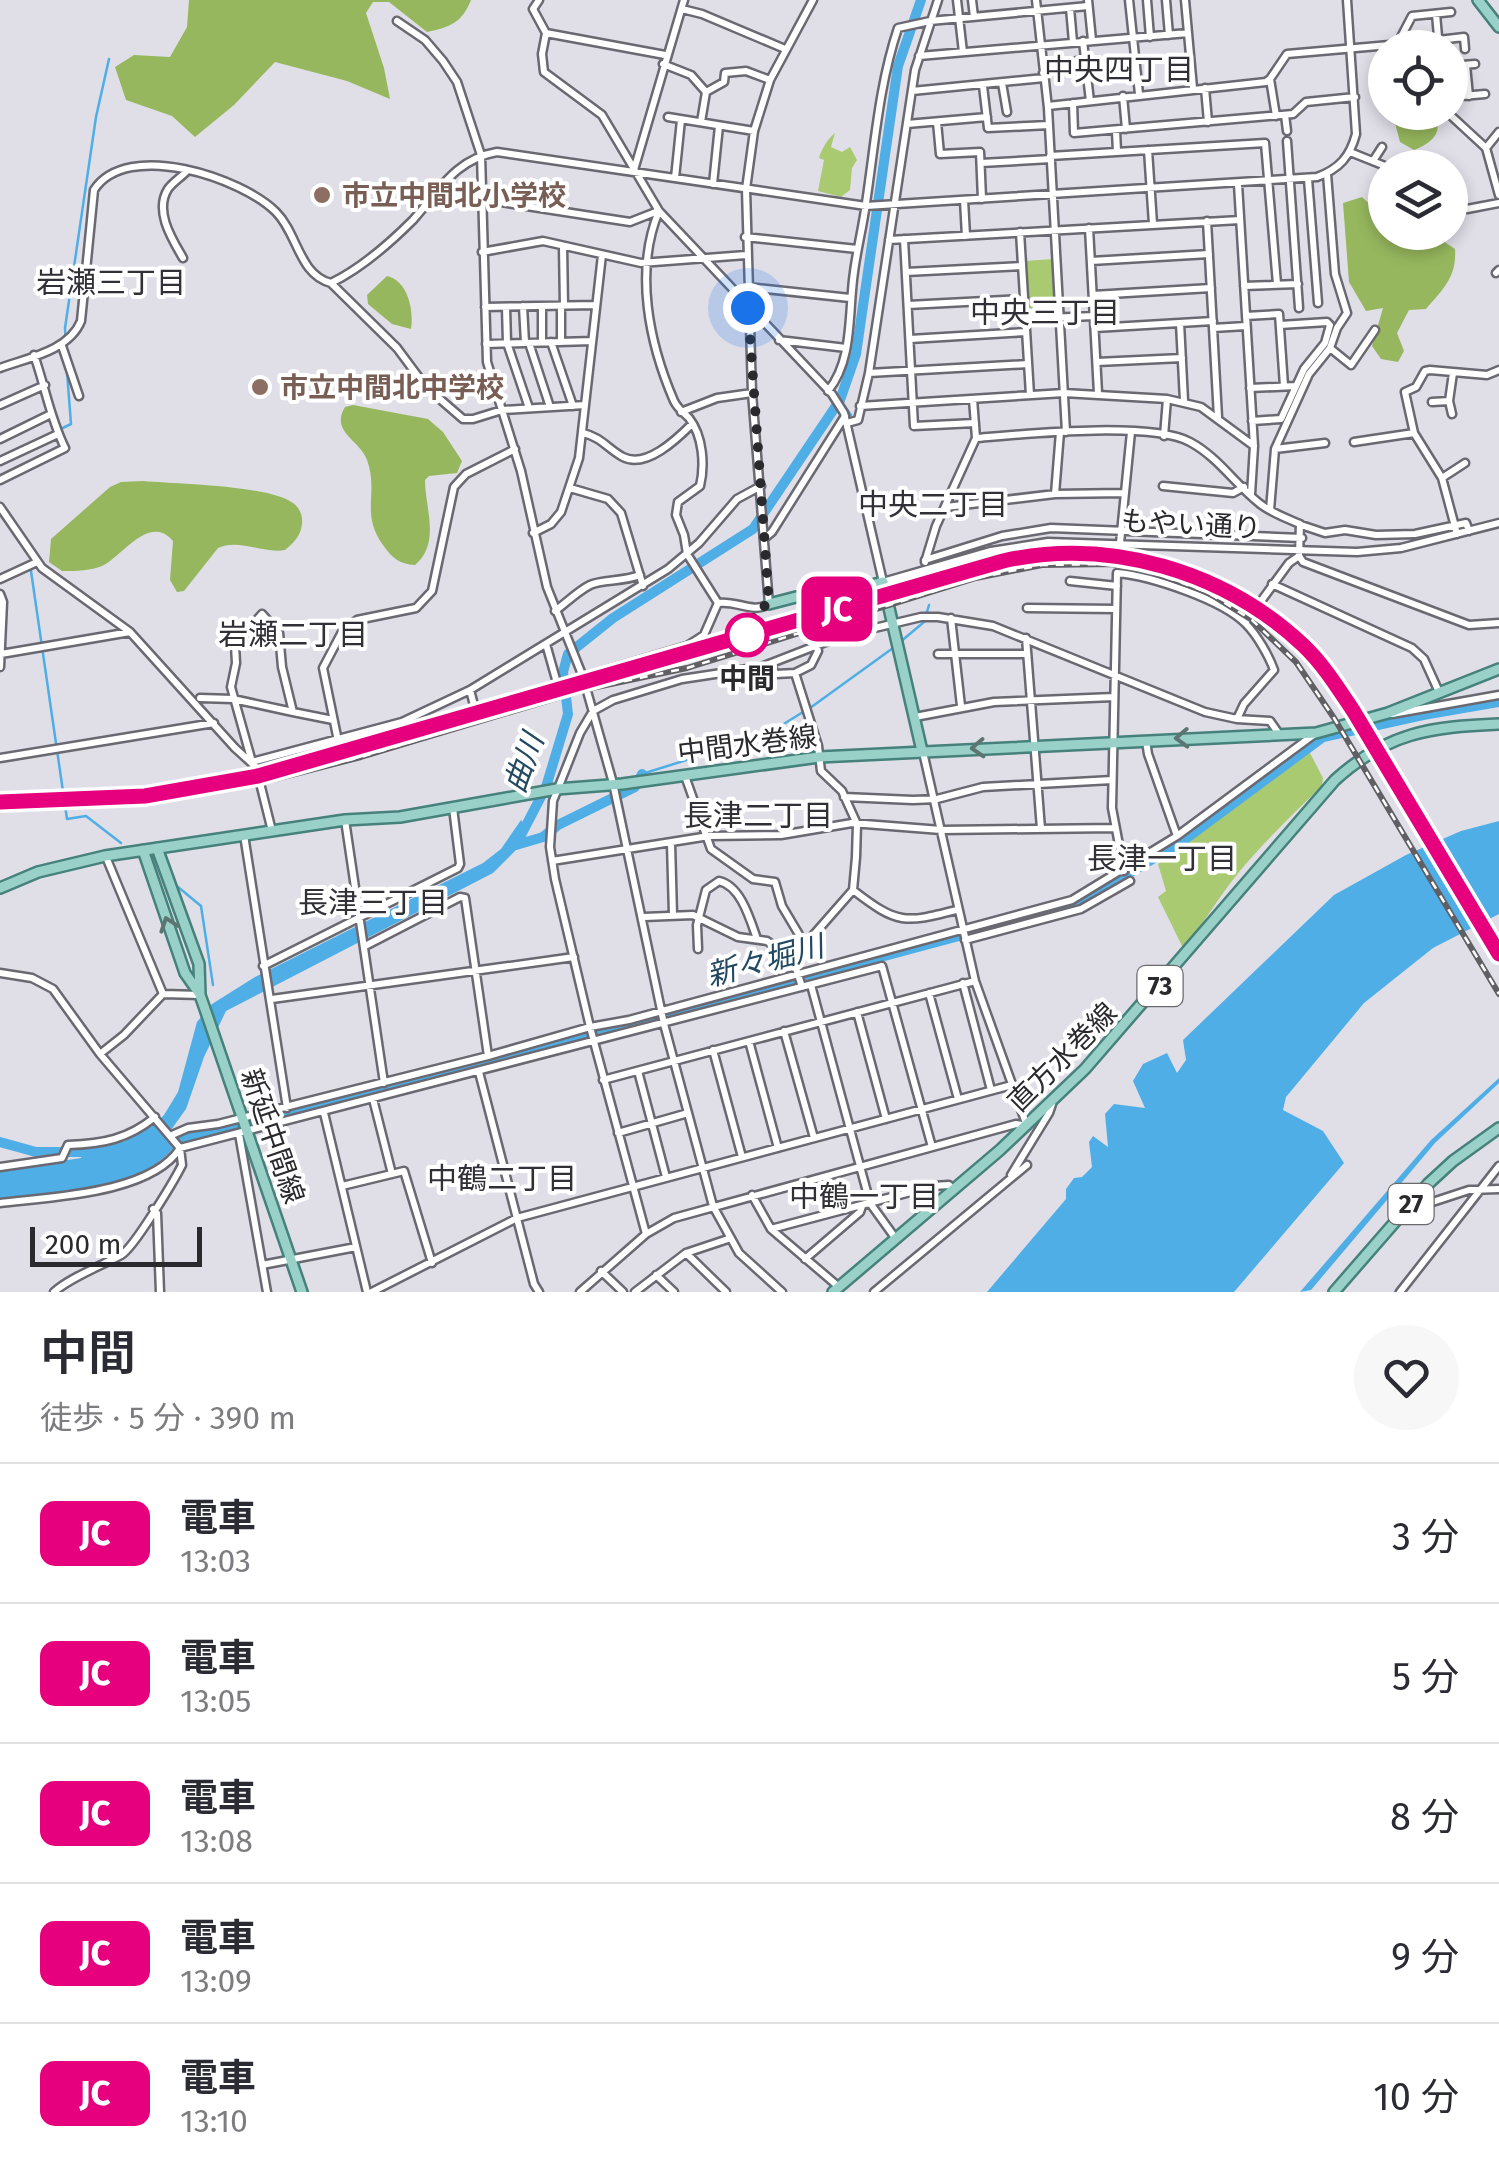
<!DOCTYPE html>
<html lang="ja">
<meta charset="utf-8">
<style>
:root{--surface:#fff;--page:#f7f7f7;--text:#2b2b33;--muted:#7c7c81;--line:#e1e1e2}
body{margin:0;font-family:"Fira Sans","Noto Sans JP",sans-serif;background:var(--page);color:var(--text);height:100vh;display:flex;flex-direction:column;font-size:38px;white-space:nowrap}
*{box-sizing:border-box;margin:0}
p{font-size:32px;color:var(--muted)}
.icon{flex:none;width:55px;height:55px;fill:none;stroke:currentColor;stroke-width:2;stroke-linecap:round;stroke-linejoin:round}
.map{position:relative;height:1292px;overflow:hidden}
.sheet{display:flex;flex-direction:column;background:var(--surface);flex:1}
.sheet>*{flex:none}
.badge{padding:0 20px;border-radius:15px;font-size:35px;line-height:65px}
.buttons{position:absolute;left:1368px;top:30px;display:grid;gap:20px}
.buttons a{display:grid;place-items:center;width:100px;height:100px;border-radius:50%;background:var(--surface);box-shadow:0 5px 15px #0003;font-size:50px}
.scale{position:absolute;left:30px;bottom:25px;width:172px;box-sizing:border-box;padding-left:10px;border:5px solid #2a292d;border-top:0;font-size:28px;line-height:35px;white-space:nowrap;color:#2a292d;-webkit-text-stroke:8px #fff;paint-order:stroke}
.you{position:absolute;width:50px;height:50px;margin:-25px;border:8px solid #fff;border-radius:50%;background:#1a73e8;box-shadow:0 0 0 15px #1a73e833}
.map>.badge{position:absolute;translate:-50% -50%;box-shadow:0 0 0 5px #fff}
.round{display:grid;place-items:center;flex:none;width:105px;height:105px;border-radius:52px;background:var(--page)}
.head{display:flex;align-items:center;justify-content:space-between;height:170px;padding:0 40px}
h1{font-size:48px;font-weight:600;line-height:75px}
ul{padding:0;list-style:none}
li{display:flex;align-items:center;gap:30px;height:140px;padding:0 40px;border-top:2px solid var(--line)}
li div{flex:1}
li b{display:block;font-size:38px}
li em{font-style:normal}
li .badge{min-width:110px;font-weight:700;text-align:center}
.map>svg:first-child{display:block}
.green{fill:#a9ca71}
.forest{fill:#96b75e}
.water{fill:#4faee6}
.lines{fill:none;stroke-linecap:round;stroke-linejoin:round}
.stream{stroke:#4faee6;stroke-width:2.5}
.river{stroke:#4faee6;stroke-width:10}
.minor-casing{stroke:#6a6971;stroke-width:11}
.major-casing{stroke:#46827b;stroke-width:14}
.minor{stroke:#fff;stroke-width:6}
.major{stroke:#99d1c9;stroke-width:9}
.rail-casing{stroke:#605f64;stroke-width:6}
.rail{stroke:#fff;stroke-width:2.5;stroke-dasharray:8;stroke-linecap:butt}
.oneway{stroke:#5c7573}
.line-casing{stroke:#fff;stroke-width:22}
.line{stroke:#e6007e;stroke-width:15}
.walk{stroke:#2a292d;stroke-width:10;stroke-dasharray:0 18}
.education-dot{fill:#8d6e63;stroke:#fff;stroke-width:4}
.stop-dot{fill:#fff;stroke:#e6007e;stroke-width:5}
.labels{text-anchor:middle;stroke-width:8;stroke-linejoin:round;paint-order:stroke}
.shield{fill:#fff;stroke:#6a696c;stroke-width:2.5}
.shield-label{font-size:25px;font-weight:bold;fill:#2a292d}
.education-label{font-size:28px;font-weight:bold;fill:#785e54;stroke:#fff;text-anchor:start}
.street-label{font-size:28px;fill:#2a292d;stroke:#fff}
.stop-label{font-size:28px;font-weight:bold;fill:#2a292d;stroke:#fff}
.neighbourhood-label{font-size:30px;fill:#313037;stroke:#fff}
.water-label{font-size:30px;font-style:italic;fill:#224961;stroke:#fff}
</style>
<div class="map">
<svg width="1499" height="1292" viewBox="0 0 1499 1292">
<rect width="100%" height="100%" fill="#e0dfe8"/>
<path class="green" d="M 835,133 L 831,147 L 842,152 L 850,147 L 857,160 L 852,168 L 850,190 L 841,197 L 818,191 L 824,160 L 819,158 C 821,150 828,138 835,133 Z
M 1053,259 L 1056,316 L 1030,317 L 1025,261 Z
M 1309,751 L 1323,778 L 1322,786 C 1293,814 1265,841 1239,872 C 1219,896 1204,924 1183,948 L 1158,897 L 1166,891 L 1158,864 L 1228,807 Z"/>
<path class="forest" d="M 189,0 L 471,0 C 462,23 450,27 427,32 L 389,2 L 373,2 L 366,13 L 384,68 L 390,99 L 347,81 L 275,62 L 234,105 L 195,137 L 172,116 L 126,100 L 115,67 L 134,55 L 170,57 L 187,27 Z
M 1401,113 L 1433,113 C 1445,132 1432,143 1414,150 L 1400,142 L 1395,123 Z
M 1362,197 L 1374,208 L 1385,209 L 1385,232 L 1431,233 L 1455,249 C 1457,277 1443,289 1426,309 L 1409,310 L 1397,333 L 1404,351 L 1398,362 L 1381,359 L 1372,346 L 1383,308 L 1366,311 L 1349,282 L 1343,203 Z
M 387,276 C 408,281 414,310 411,329 L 392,324 L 368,304 L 367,295 Z
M 353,405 L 428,419 L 443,432 L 462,461 L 457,473 L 429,476 L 425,480 C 425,508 441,543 415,565 C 399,564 392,558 383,545 C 360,513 379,493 367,460 C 359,439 330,432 345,407 Z
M 143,481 C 176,484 268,485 293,503 C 300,508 303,516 302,524 C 301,535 294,543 285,550 C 263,554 239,538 218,548 L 184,591 L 177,592 L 170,580 L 173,541 C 150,514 124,554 104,565 C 92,571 75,571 62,571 L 49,562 L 51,539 L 110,487 L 121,482 Z"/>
<path class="water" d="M 521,820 L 528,829 L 524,835 L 528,838 L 493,873 L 226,1011 L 204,1057 L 186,1109 L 166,1137 L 174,1147 C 142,1190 51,1193 0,1200 L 0,1170 L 81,1158 L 84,1148 L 125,1141 L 154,1125 L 164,1115 L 178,1092 L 197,1022 L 212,1004 L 255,977 L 483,863 L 501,849 Z
M 1499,821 L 1499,914 L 1433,948 L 1364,1003 L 1286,1097 L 1283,1110 L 1323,1131 L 1344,1163 L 1234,1292 L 987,1292 L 1066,1199 L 1066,1189 L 1074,1178 L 1082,1177 L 1092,1167 L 1089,1142 L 1093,1136 L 1108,1147 L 1105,1114 L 1114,1104 L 1145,1108 L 1133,1081 L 1143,1064 L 1167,1053 L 1177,1073 L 1186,1060 L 1183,1040 L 1334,895 L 1406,855 L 1461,831 Z
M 1499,1078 L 1499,1083 L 1435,1143 L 1311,1290 L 1300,1292 L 1431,1140 Z"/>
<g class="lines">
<path class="stream" d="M 66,349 L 65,328 L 96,117 L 109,59
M 840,400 L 851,415
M 44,437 L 71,424 L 67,372
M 31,571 L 67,819 L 86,816 L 121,843
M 899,643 L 924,622 L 929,605
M 810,708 L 893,648
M 642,774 L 766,735 L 803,712
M 178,887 L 201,906 L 213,985
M 1395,1292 L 1467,1202"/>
<path class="river" d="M 520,837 L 546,787 L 568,714 L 563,672 L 568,654 L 613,618 L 753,529 L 840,400 L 856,354 L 898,66 L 921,0
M 516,845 L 543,837 L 558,825 L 635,787 L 642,774
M 0,1142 L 36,1152 L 96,1152
M 167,1145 L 188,1136 L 426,1079 L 1078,904 L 1184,840 L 1323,737 L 1423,715 L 1499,702"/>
<defs>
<path id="minor" d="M 539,0 L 533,9 L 546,33 L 542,54 L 544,72 L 602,115 L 659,211 L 832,394 L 844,413 L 883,582 L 991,551 L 1048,542 L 1357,552 L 1401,548 L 1499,523
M 957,0 L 963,52
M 972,0 L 974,17
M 1036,0 L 1048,108 L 1066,432
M 1088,0 L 1092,40
M 1129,0 L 1139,94
M 1147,0 L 1150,37
M 1166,0 L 1169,35
M 1185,0 L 1193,88
M 1070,8 L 1073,42
M 682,9 L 702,14 L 785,49
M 1436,14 L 1439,48
M 397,21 L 425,40 L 443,61 L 457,82 L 481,155 L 487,362 L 521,471 L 547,587 L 583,677 L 613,783 L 664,1024 L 713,1206 L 739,1253 L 782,1292
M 546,33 L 665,55
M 1401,37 L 1412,16 L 1451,12
M 1413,43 L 1464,37 L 1465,49
M 919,56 L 1188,33
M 1085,59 L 1090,101
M 663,64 L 691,75 L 706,92 L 724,82 L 725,73 L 746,71 L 770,80
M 1466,65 L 1469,96
M 1450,66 L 1475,64
M 1043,73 C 1059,71 1069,61 1085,59 L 1083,41
M 1002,83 L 1007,112
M 983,86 L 988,128 L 1049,125
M 1205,88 L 1208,122
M 912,91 L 1044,78
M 1123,96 L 1126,129
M 1450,97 L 1485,94
M 1073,103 L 1074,133 L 1293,114 L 1306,102 L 1355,97
M 1048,106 L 1266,82 L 1270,79
M 1447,112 L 1486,148 L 1499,195
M 1285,115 L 1287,131
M 1276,116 L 1270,79 L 1287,54 L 1401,44 L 1401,48
M 1394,116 L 1395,112
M 668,117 L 754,131
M 701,122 L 706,92
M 937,122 L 940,154 L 980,152 L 982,199
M 907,124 L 987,117
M 1116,130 L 1117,152
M 1287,141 L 1299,308
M 1486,148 L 1499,132
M 1148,150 L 1153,224
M 1350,152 L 1390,168
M 1050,156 L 1265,143 L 1277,284
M 1373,161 L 1382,147
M 981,163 L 1051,159
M 634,170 L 684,0
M 675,178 L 681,120
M 1308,179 L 1318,303
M 713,184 L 719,126
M 1238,184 L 1254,446 L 1251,494
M 481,199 L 630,222 L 658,211
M 964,200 L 966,236
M 1450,208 L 1467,209 L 1499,203
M 659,211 C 634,271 649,343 674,401 C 678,409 683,412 689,418 C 703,436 705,465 700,486 L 678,502 L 676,515 L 684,535 L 687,554 L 718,603
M 1207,221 L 1218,417
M 1089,228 L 1098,393
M 1020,232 L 1030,395
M 745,237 L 857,249
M 904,239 L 914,426 L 975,423
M 889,240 L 1240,220
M 563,246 L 564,306
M 482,252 L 543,241 L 641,263 L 746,255
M 183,258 C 172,239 154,211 168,189 C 172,183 181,177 186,172
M 1091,261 L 1209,254
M 906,272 L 1022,266
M 1496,273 L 1499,270
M 331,283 L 397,348 L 426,387 L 463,419 L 473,419 L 502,410 L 585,405
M 1244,286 L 1298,284
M 747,287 L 850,298
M 1093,295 L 1211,288
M 908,305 L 1024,299
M 523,306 L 525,343
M 561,306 L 561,342
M 485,307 L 596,305
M 506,307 L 507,343 L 529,408
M 1246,316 L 1279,314 L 1284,386
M 1025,319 L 1094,316
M 1180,323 L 1184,401
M 1095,328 L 1213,321
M 1213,328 L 1246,326
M 910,339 L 1026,332
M 779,340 L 846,348
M 542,342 L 542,306
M 551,342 L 573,406
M 529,343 L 550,407
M 486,344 L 592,341
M 62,346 L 79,396
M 1330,348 L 1351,365 L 1375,330
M 1097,362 L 1182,358
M 0,368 C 27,358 69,351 81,321 L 94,190 C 127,139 242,178 276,212 C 298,234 299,275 331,283 C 360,269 390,243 413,220 C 439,191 455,159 497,152 L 866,206 L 1317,177 C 1339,169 1350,157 1356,134 L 1347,0
M 869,373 L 1028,364
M 1250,388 L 1296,386
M 828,391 C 854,359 848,312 854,272 C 857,249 863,226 866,203 C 875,143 879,85 898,28 L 930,21 L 1088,6
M 1432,402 L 1449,401
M 0,405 L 45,385
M 860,406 L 1064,393 L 1167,399 L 1201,407 L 1254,446
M 681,412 L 717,398 L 752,393
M 1452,414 L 1449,401 L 1453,373
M 1252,421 L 1281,419 L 1304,369 L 1325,343 L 1330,325 L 1327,322 L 1280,325
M 847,423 L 858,420 L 869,373 L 915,70 L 938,0
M 583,433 C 601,437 608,449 623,457 C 646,469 677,439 692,424
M 1164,436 L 1167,399
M 976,438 C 1024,434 1151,421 1190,442 C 1218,457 1235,484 1259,503 C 1271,513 1286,518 1300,524 L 1299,556 L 1289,563 L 1245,623
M 0,439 L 51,414
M 1354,442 L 1414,433
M 1275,449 L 1325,443
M 0,461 L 58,434
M 1442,478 L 1465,463
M 0,480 L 65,448 C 50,418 45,386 34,355
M 1163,486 L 1233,493 L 1244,487
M 570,488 L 608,499 L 621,513 L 643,586
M 1055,494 L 1060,432
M 0,507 L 42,568 L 130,632 L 235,748 L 256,767 L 272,831
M 946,507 L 1055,494 L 1124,493
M 1270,510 L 1275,449 L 1309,374 L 1330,348 L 1337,328 L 1347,313 L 1335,274 L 1327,174
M 1301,525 L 1325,533 L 1345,530 L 1376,535 L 1415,534 L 1466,523 L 1469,531
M 533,533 L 551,524 L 561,512 L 579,458 L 602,255
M 1457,534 L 1442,478 L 1414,433 L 1405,392 L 1416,387 L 1425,371 L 1430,370 L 1487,375 L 1499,370
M 766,537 L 772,532 L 845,416
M 1120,543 L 1131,432
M 1299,556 L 1303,562 L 1469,625 L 1499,623
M 925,560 L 1002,536 L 1051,528 L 1302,538
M 925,562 L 936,526 L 976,438 L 973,399
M 0,579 L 37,562
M 1070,581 L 1117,586
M 1272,584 L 1412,648 L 1424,659 L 1439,692
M 0,594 L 3,602 L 0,667
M 718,603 C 737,600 752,614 769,604 L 752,393 L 746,189 L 754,131 L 770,80 L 813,0
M 1027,608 L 1116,609
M 555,611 C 566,603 578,591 590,585 C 603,579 622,582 640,575
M 951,618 L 961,706
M 1026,638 L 1041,829
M 546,644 L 557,683
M 1,654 L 130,632
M 938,654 L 1026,654
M 769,665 L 776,674 L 795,673 L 818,746 L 821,771 L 842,791 L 857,824 L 856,857 L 853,890 L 810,939 L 791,953
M 795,673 L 811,665 L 818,651 L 816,645
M 470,690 L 475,709 L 687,646 L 704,635 L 718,603
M 200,698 L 233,699 L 293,712
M 1392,714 L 1499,695
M 915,717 L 994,702 L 1114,697
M 333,720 L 293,712 L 282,667 L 279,633 L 262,614 L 235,645 L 236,663 L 231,687 L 252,762 L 402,722 L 470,690 L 668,569 L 699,543 L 737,499 L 761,486
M 338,741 L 323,668 L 342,632 L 357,620 L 416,608 L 432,591 L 454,487 L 466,474 L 515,449
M 1146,741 L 1148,754 L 1177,836
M 0,758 L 214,723
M 685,776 L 711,849 L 753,879 L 775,882 L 782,906 L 804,943
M 844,797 L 913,800 L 937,799 L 983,787 L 1112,780
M 345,820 L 384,1083
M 244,835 L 287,1108
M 671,843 L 673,915
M 106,857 L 163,994
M 552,861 L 709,836 L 781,835 L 852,823 L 941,830 L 1115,828
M 1124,871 L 1112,808 L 1117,573 C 1151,576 1223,600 1246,624 C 1257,635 1269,656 1274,670 L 1244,704 L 1237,719
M 853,890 C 898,925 905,923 957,910
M 644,917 L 693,915 L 738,937 L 767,941 L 787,955 L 791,953 L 802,987
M 965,940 L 1081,909 L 1130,881
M 365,946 L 460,897 L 465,898 L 488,1056
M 698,949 L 697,925 L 706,890 L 719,881 C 741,886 750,919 757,939
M 263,966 L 458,868 L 460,864 L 453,808
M 0,973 L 32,978 L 53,989 L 100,1054 L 180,1148 L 182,1165 C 174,1181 133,1249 121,1255 C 101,1266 71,1277 54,1292
M 963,983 L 991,1090
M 811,985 L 870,1203 L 896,1239
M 929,993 L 958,1099
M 163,994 L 200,995
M 272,999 L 574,957
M 857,1012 L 886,1119
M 784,1031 L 814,1138
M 749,1041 L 778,1148
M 713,1050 L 742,1157
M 100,1054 L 124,1035 L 163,994
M 638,1071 L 666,1177
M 479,1072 L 534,1284 L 539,1292
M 603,1080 L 975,981
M 373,1099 L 392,1174
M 324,1113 L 367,1292
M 618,1133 L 688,1113
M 239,1134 L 267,1292
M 172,1135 L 188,1128 L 218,1124 L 488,1056 L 590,1027 L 629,1020 L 1072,900 L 1177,836 L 1316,733
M 0,1167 L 62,1158 L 68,1145 C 103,1144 128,1139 155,1117
M 1011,1175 L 1049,1113 L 1052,1104
M 342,1186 L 404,1171 L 432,1263
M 752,1195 L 771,1229 L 839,1287
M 0,1203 C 49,1197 151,1194 180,1148 L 882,966 L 932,1147
M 153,1209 L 157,1213 L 160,1292
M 1405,1211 L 1469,1190 L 1499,1189
M 771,1229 L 933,1186 L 949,1185 L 954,1190
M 646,1234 L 590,1027 L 555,879 L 550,847 L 553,801 L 580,733 L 593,711 L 613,700 L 682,679 L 761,667 L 841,636 L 921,617 L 938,617 L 993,626 L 1205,712 L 1237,719 L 1270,721 L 1279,734
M 686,1253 L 726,1292
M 805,1259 L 860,1212 L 862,1206
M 262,1265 L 356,1247
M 601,1271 L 623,1292
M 656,1275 L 674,1292
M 372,1292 L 517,1218 L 1012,1085
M 580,1292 L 646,1234 L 674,1218 L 1016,1124 L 1027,1126 L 975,981 L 923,752
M 635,1292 L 686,1253 L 728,1239
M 874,1292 L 1027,1165
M 1400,1292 L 1499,1166"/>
<path id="major" d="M 1478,0 L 1499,27
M 769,604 L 796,597 L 828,597 L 883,582 L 922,751
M 157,848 L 199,964 L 200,995 L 206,1012 L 302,1292
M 143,850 L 185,973 L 199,993
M 0,888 L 38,872 L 105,856 L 345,820 L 400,817 L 557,789 L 622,784 L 819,757 L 1316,733 L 1388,713 L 1499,669
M 833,1292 L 1000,1150 L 1085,1069 L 1335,780 C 1388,732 1430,727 1499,724
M 1334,1292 L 1428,1184 L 1453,1161 L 1499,1128"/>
</defs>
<use href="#minor" class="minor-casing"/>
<use href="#major" class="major-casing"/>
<use href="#minor" class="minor"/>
<use href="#major" class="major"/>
<defs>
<path id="rail" d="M 1269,618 L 1305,647 L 1336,683 L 1499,954
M 0,809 L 140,803 L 260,783 L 361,757 L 587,689 L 687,668 L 976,578 L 1042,565 L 1111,564 L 1146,570 L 1207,592 L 1252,620 L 1296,662 L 1334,718 L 1499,994"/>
</defs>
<use href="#rail" class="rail-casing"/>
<use href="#rail" class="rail"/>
</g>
<defs><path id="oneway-chevron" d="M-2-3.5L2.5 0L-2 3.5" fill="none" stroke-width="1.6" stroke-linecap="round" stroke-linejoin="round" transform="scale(2.5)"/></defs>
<g class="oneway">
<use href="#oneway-chevron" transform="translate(1182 738) rotate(178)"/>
<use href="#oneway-chevron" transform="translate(978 748) rotate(177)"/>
<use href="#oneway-chevron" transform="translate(168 924) rotate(-109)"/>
</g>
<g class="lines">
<defs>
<path id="line" d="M 0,802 L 145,796 L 258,776 L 1003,561 C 1109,537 1224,571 1303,645 C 1324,665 1338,688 1354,712 L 1499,954"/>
</defs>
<use href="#line" class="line-casing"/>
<use href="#line" class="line"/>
<path class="walk" d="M 747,635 L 756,610 L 769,604 L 748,308"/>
</g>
<g class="education-dot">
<circle cx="322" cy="195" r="10"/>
<circle cx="260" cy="387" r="10"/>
</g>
<circle class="stop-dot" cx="747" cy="635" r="20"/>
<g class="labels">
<g class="shield">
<rect x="1137.5" y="966" width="45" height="40" rx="8"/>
<rect x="1388.5" y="1184" width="45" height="40" rx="8"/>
</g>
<g class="shield-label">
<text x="1160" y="995">73</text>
<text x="1411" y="1213">27</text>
</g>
<g class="education-label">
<text x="342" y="205">市立中間北小学校</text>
<text x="280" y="397">市立中間北中学校</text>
</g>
<g class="street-label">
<text transform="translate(1191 524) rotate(3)" y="10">もやい通り</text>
<text transform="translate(747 744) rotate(-7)" y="10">中間水巻線</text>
<text transform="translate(1062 1057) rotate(-45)" y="10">直方水巻線</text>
<text transform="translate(273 1136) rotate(71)" y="10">新延中間線</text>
</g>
<g class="stop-label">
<text x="747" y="688">中間</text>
</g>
<g class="neighbourhood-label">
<text x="1119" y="80">中央四丁目</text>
<text x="111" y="293">岩瀬三丁目</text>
<text x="1045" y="323">中央三丁目</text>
<text x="933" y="515">中央二丁目</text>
<text x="293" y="645">岩瀬二丁目</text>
<text x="758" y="826">長津二丁目</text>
<text x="1162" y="869">長津一丁目</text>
<text x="373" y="913">長津三丁目</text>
<text x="502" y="1189">中鶴二丁目</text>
<text x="864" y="1207">中鶴一丁目</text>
</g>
<g class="water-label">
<text transform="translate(524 763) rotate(-70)" y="10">曲川</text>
<text transform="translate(765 961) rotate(-15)" y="10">新々堀川</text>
</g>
</g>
</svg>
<div class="buttons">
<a><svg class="icon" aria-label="locate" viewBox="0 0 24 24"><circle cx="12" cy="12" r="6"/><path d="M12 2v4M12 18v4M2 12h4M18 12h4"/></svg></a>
<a><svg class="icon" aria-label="layers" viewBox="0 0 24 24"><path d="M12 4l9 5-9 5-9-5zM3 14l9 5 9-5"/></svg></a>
</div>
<div class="scale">200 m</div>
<div class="you" style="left:748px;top:308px"></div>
<b class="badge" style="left:837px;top:609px;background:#e6007e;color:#fff">JC</b>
</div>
<section class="sheet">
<div class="head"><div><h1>中間</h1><p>徒歩 · 5 分 · 390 m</p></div><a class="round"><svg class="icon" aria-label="heart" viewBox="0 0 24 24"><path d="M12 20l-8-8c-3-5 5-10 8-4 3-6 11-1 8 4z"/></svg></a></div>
<ul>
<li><span class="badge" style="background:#e6007e;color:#fff">JC</span><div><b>電車</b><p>13:03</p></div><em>3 分</em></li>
<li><span class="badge" style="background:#e6007e;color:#fff">JC</span><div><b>電車</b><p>13:05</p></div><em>5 分</em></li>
<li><span class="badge" style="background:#e6007e;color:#fff">JC</span><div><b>電車</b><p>13:08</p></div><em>8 分</em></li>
<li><span class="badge" style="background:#e6007e;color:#fff">JC</span><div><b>電車</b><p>13:09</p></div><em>9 分</em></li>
<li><span class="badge" style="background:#e6007e;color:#fff">JC</span><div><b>電車</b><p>13:10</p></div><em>10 分</em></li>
</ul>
</section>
